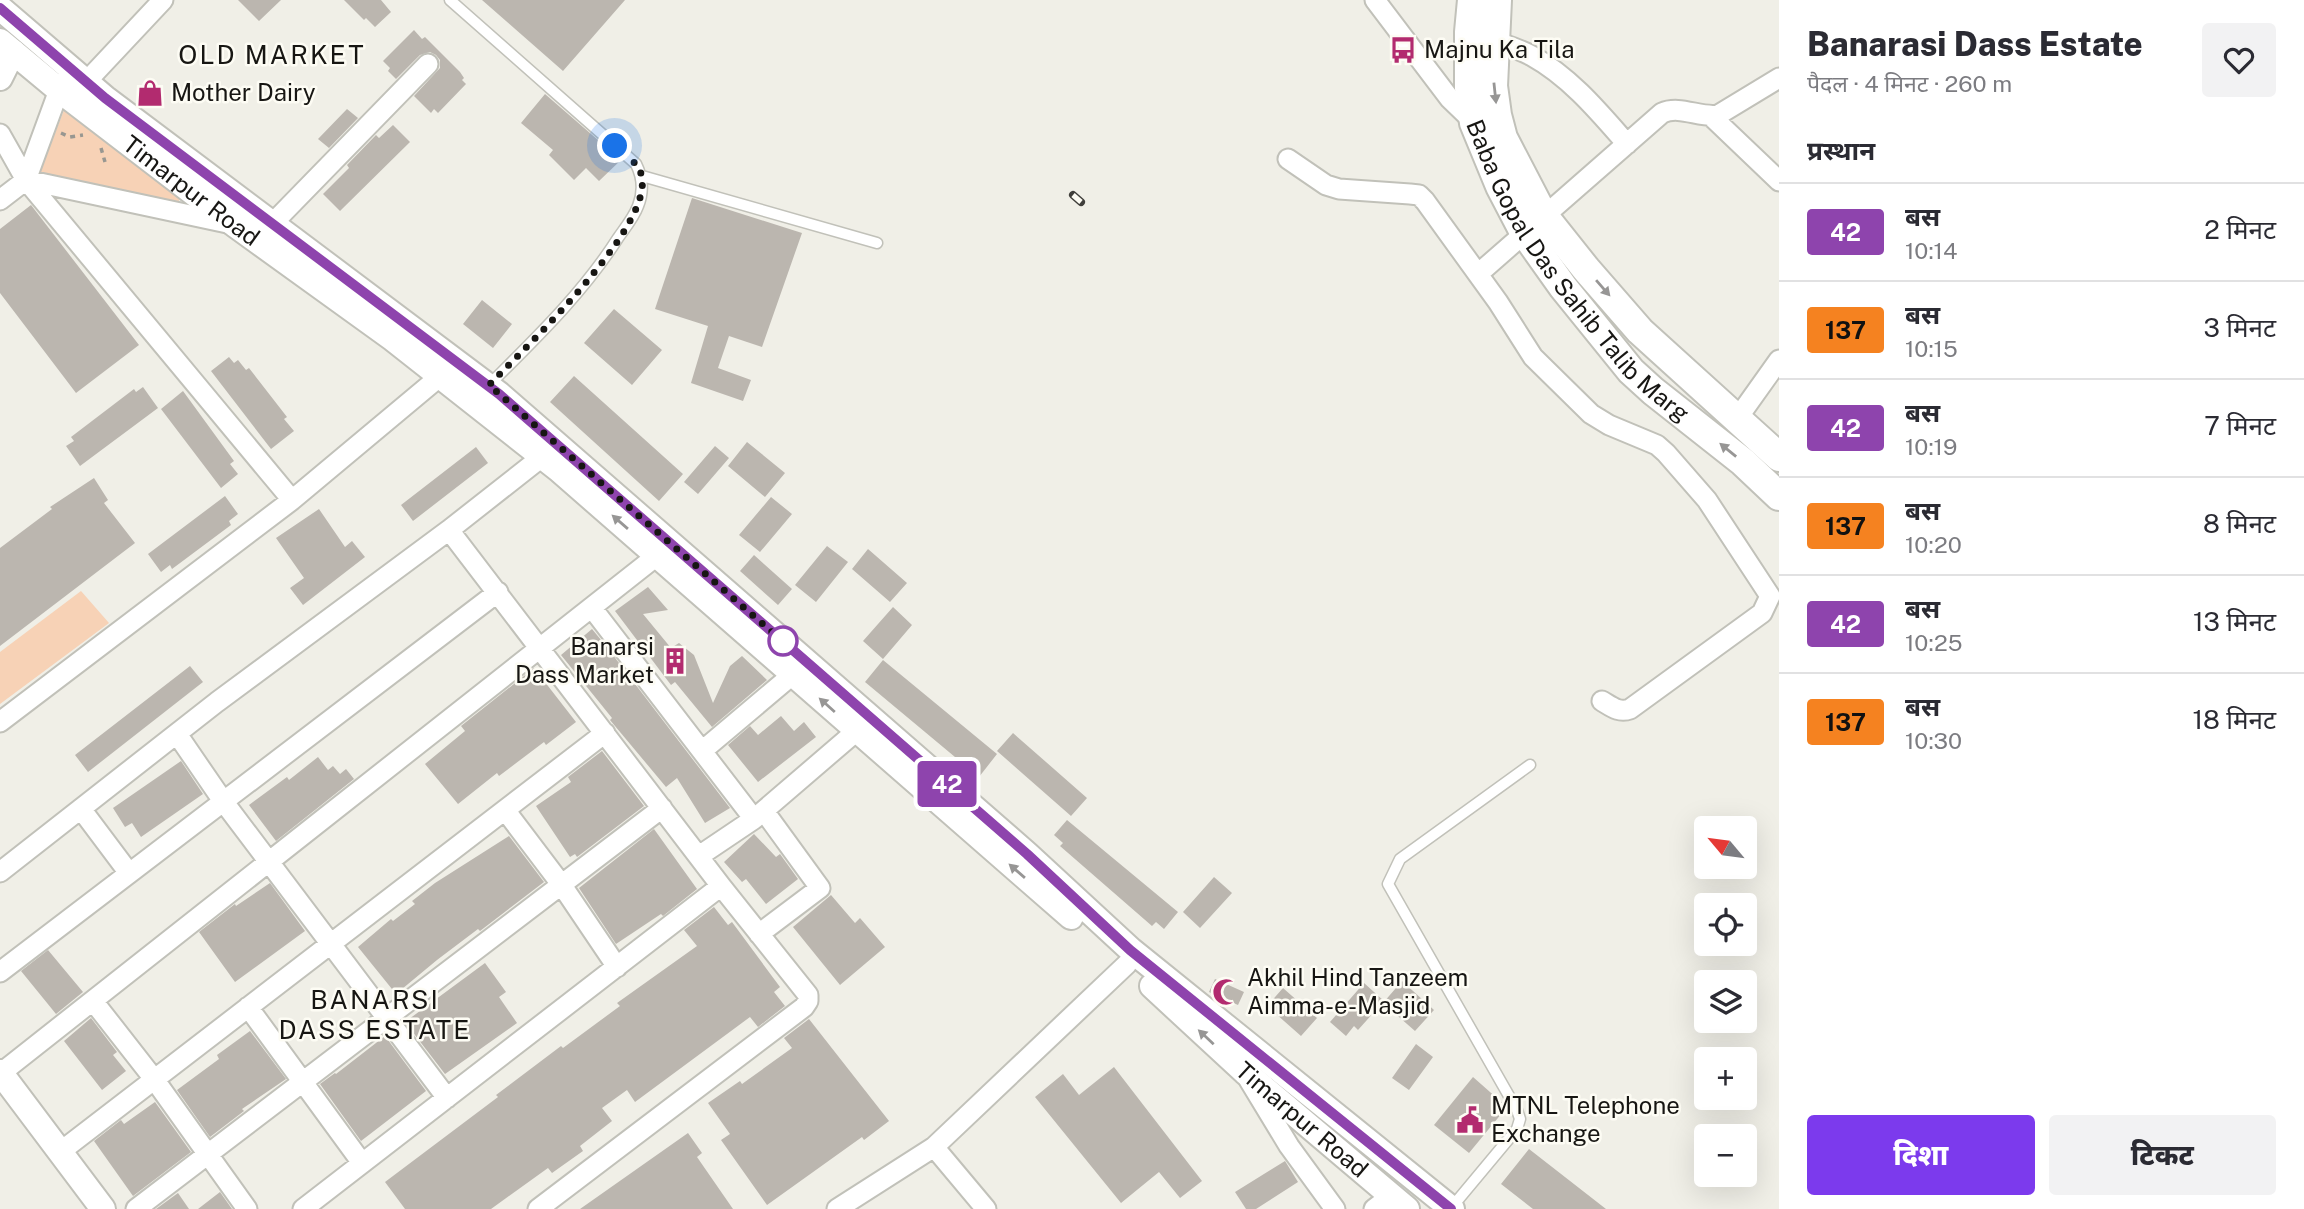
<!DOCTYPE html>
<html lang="hi">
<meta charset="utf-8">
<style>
:root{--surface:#fff;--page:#f2f2f3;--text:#2b2b33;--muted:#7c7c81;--line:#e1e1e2;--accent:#7c3aed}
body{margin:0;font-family:"Public Sans","Noto Sans Devanagari",sans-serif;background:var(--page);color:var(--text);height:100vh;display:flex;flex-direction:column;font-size:26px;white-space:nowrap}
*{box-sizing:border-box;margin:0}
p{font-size:23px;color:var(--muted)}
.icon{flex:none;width:38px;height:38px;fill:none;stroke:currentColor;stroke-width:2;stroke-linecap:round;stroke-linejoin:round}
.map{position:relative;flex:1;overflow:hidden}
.drawer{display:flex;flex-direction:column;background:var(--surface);width:525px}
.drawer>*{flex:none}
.badge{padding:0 14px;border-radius:5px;font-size:24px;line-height:46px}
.needle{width:46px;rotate:299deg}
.buttons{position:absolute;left:1694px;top:816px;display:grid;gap:14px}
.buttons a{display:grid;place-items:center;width:63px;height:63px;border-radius:7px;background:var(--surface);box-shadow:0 7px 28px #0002;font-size:35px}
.you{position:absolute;width:35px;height:35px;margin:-18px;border:5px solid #fff;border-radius:50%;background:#1a73e8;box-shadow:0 0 0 10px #1a73e833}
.map>.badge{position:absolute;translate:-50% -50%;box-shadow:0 0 0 4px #fff}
h2{padding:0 28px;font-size:26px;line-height:63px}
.round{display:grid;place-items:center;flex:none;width:74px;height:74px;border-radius:7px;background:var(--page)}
.overview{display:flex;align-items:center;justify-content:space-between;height:119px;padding:0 28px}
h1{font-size:33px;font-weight:800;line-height:52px}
.button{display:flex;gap:14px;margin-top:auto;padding:14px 28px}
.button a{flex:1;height:80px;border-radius:7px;background:var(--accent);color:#fff;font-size:28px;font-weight:800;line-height:80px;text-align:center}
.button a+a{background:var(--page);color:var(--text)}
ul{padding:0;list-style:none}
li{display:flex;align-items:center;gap:21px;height:98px;padding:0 28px;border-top:2px solid var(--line)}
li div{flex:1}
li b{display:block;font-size:26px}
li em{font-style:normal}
li .badge{min-width:77px;font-weight:700;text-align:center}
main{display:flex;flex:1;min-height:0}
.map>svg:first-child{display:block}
.green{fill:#f7d2b6}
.building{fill:#bbb6af}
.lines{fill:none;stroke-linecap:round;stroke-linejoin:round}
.service-casing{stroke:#c1c1b9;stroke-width:13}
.minor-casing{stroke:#c1c1b9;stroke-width:23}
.tertiary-casing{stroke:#c1c1b9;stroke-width:28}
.secondary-casing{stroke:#c1c1b9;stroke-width:32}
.path{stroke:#989791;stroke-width:3.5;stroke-dasharray:5 5;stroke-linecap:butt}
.service{stroke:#fff;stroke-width:10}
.minor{stroke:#fff;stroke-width:19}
.tertiary{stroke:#fff;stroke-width:24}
.secondary{stroke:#fff;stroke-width:28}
.rail-casing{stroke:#403f3b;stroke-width:8}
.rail{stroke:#fdfcf4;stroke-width:5;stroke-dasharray:16;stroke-linecap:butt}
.oneway{fill:#979695}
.line-casing{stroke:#fff;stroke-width:16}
.line{stroke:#8e44ad;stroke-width:10}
.walk{stroke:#171613;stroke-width:7;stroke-dasharray:0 12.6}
.stop-dot{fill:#fff;stroke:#8e44ad;stroke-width:3.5}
.labels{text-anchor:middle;stroke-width:5;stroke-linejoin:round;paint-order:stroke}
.poi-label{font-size:24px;fill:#171613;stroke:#fdfcf4;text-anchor:start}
.street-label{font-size:24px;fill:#171613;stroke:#fdfcf4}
.neighbourhood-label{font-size:26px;letter-spacing:2px;fill:#171613;stroke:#fdfcf4}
</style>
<main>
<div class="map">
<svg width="1779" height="1209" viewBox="0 0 1779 1209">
<rect width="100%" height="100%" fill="#f0efe7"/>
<path class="green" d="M 66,105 L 181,197 L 177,204 L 39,174 Z
M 81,591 L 109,623 L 0,704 L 0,652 Z"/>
<path class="building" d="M 238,0 L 281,0 L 259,21 Z
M 344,0 L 381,0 L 391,12 L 375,27 L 366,18 L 364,20 Z
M 482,0 L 625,0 L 563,71 Z
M 414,30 L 422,39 L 425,37 L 460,72 L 464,78 L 462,80 L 466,84 L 438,113 L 434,109 L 431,113 L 414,96 L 440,68 L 440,60 L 436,55 L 430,52 L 420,55 L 396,79 L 388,71 L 390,68 L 383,61 Z
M 545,94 L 621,160 L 599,181 L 586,168 L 574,180 L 549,155 L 553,150 L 521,123 Z
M 347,109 L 358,118 L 329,148 L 318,139 Z
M 393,125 L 410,142 L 340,211 L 323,194 L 349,168 L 347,165 L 376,135 L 379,138 Z
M 692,198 L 802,233 L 762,347 L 729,336 L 718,368 L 751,380 L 743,401 L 691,383 L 708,326 L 655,309 Z
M 31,205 L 139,345 L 76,393 L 0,293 L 0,229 Z
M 482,300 L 512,324 L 493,348 L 463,324 Z
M 614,309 L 662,350 L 632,385 L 584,343 Z
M 229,357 L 234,363 L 238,360 L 246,370 L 249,368 L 287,417 L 284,419 L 294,431 L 271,449 L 211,371 Z
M 574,376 L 683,474 L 659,501 L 550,402 Z
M 143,387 L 158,408 L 80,466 L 66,446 L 74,441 L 71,437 L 134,389 L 136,392 Z
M 183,391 L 234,461 L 230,464 L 238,474 L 221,488 L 161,409 Z
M 747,442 L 785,473 L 765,497 L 728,466 Z
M 715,446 L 729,458 L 698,494 L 684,482 Z
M 476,447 L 488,463 L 413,521 L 401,505 Z
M 94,478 L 108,500 L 104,503 L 135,543 L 0,646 L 0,548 L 52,509 L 50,507 Z
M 225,496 L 238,514 L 229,521 L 231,525 L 172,569 L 170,565 L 161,572 L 148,554 Z
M 771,497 L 792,514 L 760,552 L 739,535 Z
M 319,509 L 345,547 L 352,541 L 365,557 L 303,605 L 290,588 L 304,578 L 276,538 Z
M 827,546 L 848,562 L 816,602 L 795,585 Z
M 868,549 L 907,583 L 890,602 L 852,569 Z
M 754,555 L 792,589 L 778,605 L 740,571 Z
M 648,587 L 668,610 L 643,614 L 671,648 L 679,643 L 694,655 L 713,703 L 730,666 L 742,656 L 767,680 L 712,727 L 675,682 L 671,685 L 615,611 Z
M 893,607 L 912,625 L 883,659 L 863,641 Z
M 592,629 L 606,646 L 730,808 L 705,823 L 677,778 L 666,787 L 610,720 L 612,718 L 561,655 Z
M 883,660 L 997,754 L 979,777 L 865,682 Z
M 190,666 L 203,682 L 88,772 L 75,755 Z
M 534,668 L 576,722 L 546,745 L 544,742 L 499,776 L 497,773 L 458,804 L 425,764 L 465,731 L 461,726 Z
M 781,716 L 794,731 L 804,722 L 816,737 L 758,782 L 728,745 L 750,726 L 758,735 Z
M 1013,733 L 1087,798 L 1071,816 L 997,751 Z
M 602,751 L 644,806 L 577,857 L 575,854 L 570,857 L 536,806 L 571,782 L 568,777 Z
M 318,757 L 328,770 L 333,766 L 340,774 L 346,769 L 354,779 L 276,841 L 249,805 L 287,777 L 289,780 Z
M 181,761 L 203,794 L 141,837 L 132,823 L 125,827 L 113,808 Z
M 1067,820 L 1178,912 L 1164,929 L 1156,922 L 1152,926 L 1060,846 L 1063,843 L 1054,835 Z
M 654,829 L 697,889 L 663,916 L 661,914 L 616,944 L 579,888 Z
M 754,834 L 776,857 L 780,854 L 798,879 L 766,904 L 746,879 L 742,882 L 724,862 Z
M 509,836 L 544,882 L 480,931 L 478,929 L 437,960 L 396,994 L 358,947 L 391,919 L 393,921 L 415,904 L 412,901 L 435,883 Z
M 1214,877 L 1232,893 L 1200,928 L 1183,912 Z
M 270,883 L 305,931 L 235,982 L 199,932 L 235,904 L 236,906 Z
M 831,895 L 855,923 L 860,918 L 885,947 L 840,985 L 793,927 Z
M 714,907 L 728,925 L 732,922 L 780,987 L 774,992 L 785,1006 L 758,1027 L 750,1017 L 635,1102 L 627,1090 L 602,1108 L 612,1121 L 580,1146 L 583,1151 L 552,1173 L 548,1168 L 491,1209 L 405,1209 L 385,1182 L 498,1097 L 496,1095 L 561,1046 L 563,1048 L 620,1006 L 617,1003 L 697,946 L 684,930 Z
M 48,950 L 83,992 L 56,1014 L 21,971 Z
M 485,963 L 506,992 L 499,997 L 517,1023 L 445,1074 L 405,1022 Z
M 1215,979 L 1244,992 L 1238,1005 L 1209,992 Z
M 1402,981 L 1434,1010 L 1415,1031 L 1383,1003 Z
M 1364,983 L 1384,1001 L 1358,1030 L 1354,1026 L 1346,1036 L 1330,1022 Z
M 1283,988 L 1317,1018 L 1301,1036 L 1267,1006 Z
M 91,1018 L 117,1052 L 113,1055 L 126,1071 L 102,1090 L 64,1041 Z
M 809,1019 L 889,1121 L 864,1140 L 862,1137 L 767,1205 L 721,1140 L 730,1134 L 708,1103 L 740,1081 L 742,1084 L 792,1048 L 784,1038 Z
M 250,1031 L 286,1079 L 242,1109 L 244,1111 L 210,1137 L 177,1090 L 219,1059 L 217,1055 Z
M 385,1036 L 426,1091 L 361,1141 L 320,1084 L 335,1073 L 336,1074 Z
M 1416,1044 L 1433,1057 L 1409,1090 L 1392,1078 Z
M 1114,1067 L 1202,1181 L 1180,1198 L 1159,1172 L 1121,1203 L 1035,1097 L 1063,1074 L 1079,1095 Z
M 1473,1077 L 1507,1107 L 1469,1153 L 1434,1125 Z
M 155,1102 L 191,1152 L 133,1196 L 94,1141 L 121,1120 L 124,1124 Z
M 688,1133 L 702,1153 L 697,1157 L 733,1209 L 580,1209 Z
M 1529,1149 L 1606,1209 L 1533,1209 L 1501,1184 Z
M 1285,1161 L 1298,1182 L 1256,1209 L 1246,1209 L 1235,1192 Z
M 220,1192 L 232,1209 L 198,1209 Z
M 178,1193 L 189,1209 L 156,1209 Z"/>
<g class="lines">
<defs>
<path id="service" d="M 450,0 L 636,164 C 643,178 644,191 638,206 C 634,217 625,228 618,238 C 583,293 535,339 489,385
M 642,176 L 877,243
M 1452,1207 L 1517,1129 L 1520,1119 L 1517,1110 L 1388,884 L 1400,859 L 1530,765"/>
<path id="minor" d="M 1375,0 L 1450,99 L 1477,125
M 1486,38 C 1501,44 1518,48 1532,56 C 1570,77 1599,112 1627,144
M 86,82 L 163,0
M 1711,116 L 1779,181
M 0,134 L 26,180 L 292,500
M 1288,159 L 1326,185 L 1339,189 L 1410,194 L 1419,195 L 1425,201 L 1498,302 L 1533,357 L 1591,414 L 1609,425 L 1657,445 L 1666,453 L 1707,500 L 1770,596 L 1762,613 L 1630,709 C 1619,713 1612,707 1602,701
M 26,180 L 59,90 L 66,80
M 0,200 L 26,180 L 232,224
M 272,224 L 428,64
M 1478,274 L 1662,113 C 1680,105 1700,118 1718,115 L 1779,78
M 1737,419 L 1779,360
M 449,530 L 721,886 L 808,995 L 808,1001 L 804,1007 L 538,1209
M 592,608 L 754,819
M 0,722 L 292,500 L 450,368
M 177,734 L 223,801 L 447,1098
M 702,751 L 804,665
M 81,809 L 129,873
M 505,810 L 561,884 L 617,967
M 699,856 L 754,819 L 867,722
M 0,872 L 217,702 L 449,530 L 552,449
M 759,934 L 820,888 L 764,811
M 0,972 L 498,592
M 93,1001 L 154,1079 L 247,1209
M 248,1007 L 362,1163
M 1,1073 L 668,547
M 1249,1080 L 1289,1146 L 1335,1209
M 934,1147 L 986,1209
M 60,1152 L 605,733
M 136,1209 L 662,808
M 303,1209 L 721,886
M 837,1209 L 934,1147 L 1127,964
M 1374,1209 L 1391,1196"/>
<g id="tertiary">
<path d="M 0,8 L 105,98 L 499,394 L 1027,854 L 1131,950 L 1452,1209"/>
<path id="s1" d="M 0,41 L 59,90 L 235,225 L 393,339 L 558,469 L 1071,917"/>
<path d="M 0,78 L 13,52"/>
<path id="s2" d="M 1152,986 L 1245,1072 L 1407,1209"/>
<path d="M 0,1072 L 103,1209"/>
</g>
<g id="secondary">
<path id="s3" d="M 1472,0 L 1469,32 L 1469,88 L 1474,123 L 1500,186 L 1524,232 L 1563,287 L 1631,371 L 1653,391 L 1743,462 L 1779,496"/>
<path d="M 1497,0 L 1493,86 L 1497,115 L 1503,138 L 1543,215 L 1586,269 L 1640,331 L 1779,457"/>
</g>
</defs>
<use href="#service" class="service-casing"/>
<use href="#minor" class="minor-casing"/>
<use href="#tertiary" class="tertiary-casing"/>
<use href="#secondary" class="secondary-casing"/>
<path class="path" d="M 61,133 L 70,137 L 83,135
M 101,148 L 105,162"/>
<use href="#service" class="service"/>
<use href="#minor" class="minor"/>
<use href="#tertiary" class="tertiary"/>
<use href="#secondary" class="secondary"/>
<defs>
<path id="rail" d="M 1073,195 L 1081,202"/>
</defs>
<use href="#rail" class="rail-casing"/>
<use href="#rail" class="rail"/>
</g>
<defs><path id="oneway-solid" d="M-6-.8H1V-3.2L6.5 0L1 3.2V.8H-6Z" transform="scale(1.75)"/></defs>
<g class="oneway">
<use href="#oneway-solid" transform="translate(1495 93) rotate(84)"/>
<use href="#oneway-solid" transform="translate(1603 288) rotate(49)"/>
<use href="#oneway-solid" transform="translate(1728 450) rotate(-141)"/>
<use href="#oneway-solid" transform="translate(620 522) rotate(-139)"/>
<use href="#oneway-solid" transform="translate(827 705) rotate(-138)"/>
<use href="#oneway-solid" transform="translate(1017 871) rotate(-139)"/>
<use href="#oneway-solid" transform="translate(1206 1037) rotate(-137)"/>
</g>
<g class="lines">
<defs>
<path id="line" d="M 0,8 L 105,98 L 499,394 L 1027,854 L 1130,950 L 1451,1209"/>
</defs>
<use href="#line" class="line-casing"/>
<use href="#line" class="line"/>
<path class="walk" d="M 615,146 C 625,155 640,163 642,178 C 650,230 525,348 489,385 L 788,646 L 783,641"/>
</g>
<defs>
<symbol id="bus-bare" viewBox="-9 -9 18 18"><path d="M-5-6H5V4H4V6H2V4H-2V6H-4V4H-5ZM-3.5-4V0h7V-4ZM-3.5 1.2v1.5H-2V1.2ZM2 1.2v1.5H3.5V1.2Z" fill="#b22b6f" stroke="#fdfcf4" stroke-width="2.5" paint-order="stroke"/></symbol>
<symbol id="shop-bare" viewBox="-9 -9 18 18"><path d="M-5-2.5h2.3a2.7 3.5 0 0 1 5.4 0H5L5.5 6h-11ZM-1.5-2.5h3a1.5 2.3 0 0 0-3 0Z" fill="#b22b6f" stroke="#fdfcf4" stroke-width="2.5" paint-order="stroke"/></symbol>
<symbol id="building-bare" viewBox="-9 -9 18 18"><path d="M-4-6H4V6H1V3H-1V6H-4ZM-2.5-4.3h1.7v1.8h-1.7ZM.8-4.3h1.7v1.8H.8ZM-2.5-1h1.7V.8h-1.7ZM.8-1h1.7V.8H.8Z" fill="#b22b6f" stroke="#fdfcf4" stroke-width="2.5" paint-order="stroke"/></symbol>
<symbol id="mosque-bare" viewBox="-9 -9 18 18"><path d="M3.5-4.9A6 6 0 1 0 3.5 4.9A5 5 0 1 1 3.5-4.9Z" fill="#b22b6f" stroke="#fdfcf4" stroke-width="2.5" paint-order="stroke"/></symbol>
<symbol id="civic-bare" viewBox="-9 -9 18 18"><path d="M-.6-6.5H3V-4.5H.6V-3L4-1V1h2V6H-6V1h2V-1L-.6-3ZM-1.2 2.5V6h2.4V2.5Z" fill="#b22b6f" stroke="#fdfcf4" stroke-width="2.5" paint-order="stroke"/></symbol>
</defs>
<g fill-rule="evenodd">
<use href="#bus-bare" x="1384" y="31" width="38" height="38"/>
<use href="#shop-bare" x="131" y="74" width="38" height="38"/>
<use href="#building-bare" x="656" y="642" width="38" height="38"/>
<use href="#mosque-bare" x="1207" y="973" width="38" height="38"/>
<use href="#civic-bare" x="1451" y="1101" width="38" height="38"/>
</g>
<circle class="stop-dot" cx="783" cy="641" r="14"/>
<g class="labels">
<g class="poi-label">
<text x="1424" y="58">Majnu Ka Tila</text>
<text x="171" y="101">Mother Dairy</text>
<text x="654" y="655" text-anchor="end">Banarsi<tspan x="654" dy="28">Dass Market</tspan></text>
<text x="1247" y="986">Akhil Hind Tanzeem<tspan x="1247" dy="28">Aimma-e-Masjid</tspan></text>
<text x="1491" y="1114">MTNL Telephone<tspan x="1491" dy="28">Exchange</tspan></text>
</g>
<g class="street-label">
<text dy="8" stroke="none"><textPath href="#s1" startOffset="243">Timarpur Road</textPath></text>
<text dy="8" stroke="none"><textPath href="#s3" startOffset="306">Baba Gopal Das Sahib Talib Marg</textPath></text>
<text dy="8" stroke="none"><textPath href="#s2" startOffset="201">Timarpur Road</textPath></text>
</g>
<g class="neighbourhood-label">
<text x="272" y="64">OLD MARKET</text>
<text x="375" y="1009">BANARSI<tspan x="375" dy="30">DASS ESTATE</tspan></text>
</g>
</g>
</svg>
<div class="buttons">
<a><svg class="needle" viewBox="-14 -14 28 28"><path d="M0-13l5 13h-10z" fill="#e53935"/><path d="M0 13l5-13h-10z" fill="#7c7c81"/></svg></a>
<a><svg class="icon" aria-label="locate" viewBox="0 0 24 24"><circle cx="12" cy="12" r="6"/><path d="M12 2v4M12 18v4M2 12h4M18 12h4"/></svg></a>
<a><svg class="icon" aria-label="layers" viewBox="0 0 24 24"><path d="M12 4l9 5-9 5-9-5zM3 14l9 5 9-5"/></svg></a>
<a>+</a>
<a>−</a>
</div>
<div class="you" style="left:615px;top:146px"></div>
<b class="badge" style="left:947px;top:784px;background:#8e44ad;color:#fff">42</b>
</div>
<section class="drawer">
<div class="overview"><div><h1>Banarasi Dass Estate</h1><p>पैदल · 4 मिनट · 260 m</p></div><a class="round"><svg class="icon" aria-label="heart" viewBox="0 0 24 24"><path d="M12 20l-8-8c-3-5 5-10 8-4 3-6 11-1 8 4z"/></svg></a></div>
<h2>प्रस्थान</h2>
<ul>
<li><span class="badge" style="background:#8e44ad;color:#fff">42</span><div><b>बस</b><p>10:14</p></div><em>2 मिनट</em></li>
<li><span class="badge" style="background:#f58220;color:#111">137</span><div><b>बस</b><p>10:15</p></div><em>3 मिनट</em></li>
<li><span class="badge" style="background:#8e44ad;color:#fff">42</span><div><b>बस</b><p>10:19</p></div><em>7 मिनट</em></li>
<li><span class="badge" style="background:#f58220;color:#111">137</span><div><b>बस</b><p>10:20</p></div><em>8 मिनट</em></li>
<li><span class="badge" style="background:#8e44ad;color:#fff">42</span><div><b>बस</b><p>10:25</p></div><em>13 मिनट</em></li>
<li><span class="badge" style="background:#f58220;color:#111">137</span><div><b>बस</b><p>10:30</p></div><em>18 मिनट</em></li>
</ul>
<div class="button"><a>दिशा</a><a>टिकट</a></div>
</section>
</main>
